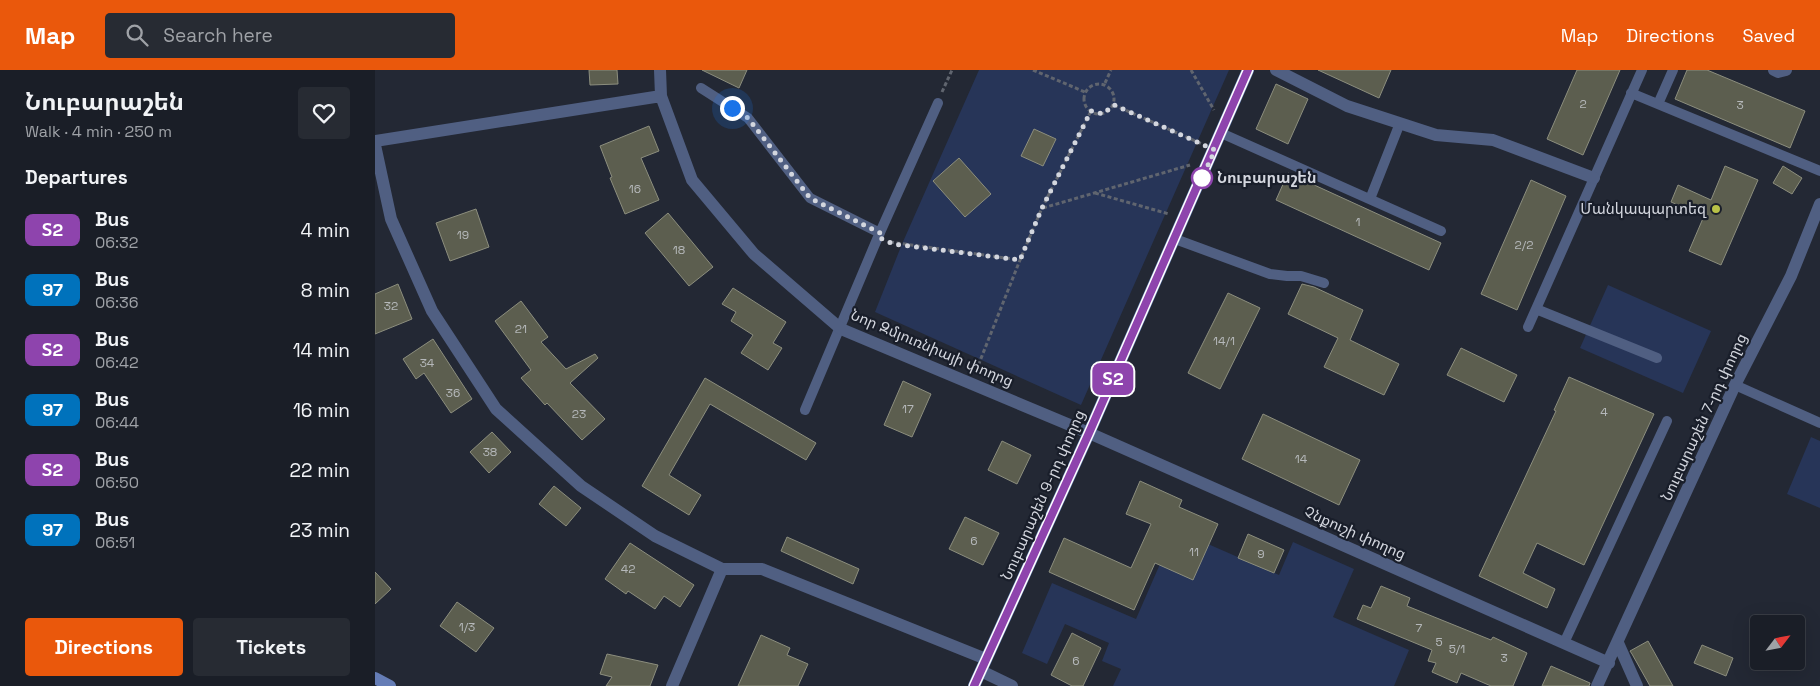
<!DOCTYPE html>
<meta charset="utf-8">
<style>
:root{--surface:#1a1e27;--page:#272b33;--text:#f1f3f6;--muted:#9fa2a7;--line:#383c44;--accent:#ea580c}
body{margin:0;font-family:"Space Grotesk","Noto Sans Armenian",sans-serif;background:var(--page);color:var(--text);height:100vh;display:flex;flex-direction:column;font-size:19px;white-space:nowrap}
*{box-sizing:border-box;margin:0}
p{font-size:16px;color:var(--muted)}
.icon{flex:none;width:28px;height:28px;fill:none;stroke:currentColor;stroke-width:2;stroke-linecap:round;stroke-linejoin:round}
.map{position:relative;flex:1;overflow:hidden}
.drawer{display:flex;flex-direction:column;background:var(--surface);width:375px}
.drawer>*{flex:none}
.badge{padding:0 10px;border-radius:8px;font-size:18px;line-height:32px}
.needle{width:32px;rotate:58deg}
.fabs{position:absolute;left:1375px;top:545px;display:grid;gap:10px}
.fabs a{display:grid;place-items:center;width:55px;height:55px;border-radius:5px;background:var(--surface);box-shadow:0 5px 20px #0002,0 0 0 1px var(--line);font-size:25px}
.you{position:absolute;width:25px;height:25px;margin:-12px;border:4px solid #fff;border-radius:50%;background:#1a73e8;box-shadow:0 0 0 8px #1a73e833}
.map>.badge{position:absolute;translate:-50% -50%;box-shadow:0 0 0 2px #fff}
h2{padding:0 25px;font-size:19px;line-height:45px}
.round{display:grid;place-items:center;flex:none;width:52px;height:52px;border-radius:5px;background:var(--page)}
.summary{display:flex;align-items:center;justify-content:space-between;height:85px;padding:0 25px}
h1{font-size:24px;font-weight:700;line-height:38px}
.action{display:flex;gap:10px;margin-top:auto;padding:10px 25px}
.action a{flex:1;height:58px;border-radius:5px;background:var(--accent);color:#fff;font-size:20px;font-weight:700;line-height:58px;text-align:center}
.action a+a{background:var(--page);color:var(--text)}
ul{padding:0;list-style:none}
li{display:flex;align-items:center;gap:15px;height:60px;padding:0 25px}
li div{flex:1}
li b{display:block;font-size:19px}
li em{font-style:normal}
li .badge{min-width:55px;font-weight:700;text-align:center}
header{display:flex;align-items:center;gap:30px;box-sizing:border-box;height:70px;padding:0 25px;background:var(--accent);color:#fff}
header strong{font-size:24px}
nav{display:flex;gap:28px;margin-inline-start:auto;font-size:18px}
.search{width:350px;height:45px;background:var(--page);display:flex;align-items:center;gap:12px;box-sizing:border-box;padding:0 18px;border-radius:5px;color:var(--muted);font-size:19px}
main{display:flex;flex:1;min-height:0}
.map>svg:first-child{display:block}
.green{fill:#273558}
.building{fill:#5c5e4f;stroke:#8c8e7e}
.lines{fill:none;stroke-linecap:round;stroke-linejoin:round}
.path{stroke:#60656f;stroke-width:3;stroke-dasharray:4 2.5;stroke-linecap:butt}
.lane{stroke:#505f82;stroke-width:10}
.street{stroke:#505f82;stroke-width:12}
.secondary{stroke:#657db6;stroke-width:12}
.line-casing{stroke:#fff;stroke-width:11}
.line{stroke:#8e44ad;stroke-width:8}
.walk{stroke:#d3d6de;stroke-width:5;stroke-dasharray:0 9}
.stop-dot{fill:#fff;stroke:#8e44ad;stroke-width:2.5}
.poi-dot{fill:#b8c147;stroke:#191e2a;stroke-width:2}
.labels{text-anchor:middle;stroke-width:4.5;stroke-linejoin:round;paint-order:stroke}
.number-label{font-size:12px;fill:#b5b8ba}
.stop-label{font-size:15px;font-weight:bold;fill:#d3d6de;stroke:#191e2a;text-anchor:start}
.poi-label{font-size:15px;fill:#d3d6de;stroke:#191e2a;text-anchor:end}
.street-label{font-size:15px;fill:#d3d6de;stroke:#191e2a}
</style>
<header>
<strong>Map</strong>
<div class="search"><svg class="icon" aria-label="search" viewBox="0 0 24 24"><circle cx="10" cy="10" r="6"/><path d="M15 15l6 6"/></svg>Search here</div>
<nav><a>Map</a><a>Directions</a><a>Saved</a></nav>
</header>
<main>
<section class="drawer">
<div class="summary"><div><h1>Նուբարաշեն</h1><p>Walk · 4 min · 250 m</p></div><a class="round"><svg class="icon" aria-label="heart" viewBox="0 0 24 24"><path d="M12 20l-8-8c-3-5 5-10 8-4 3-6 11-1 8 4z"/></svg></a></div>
<h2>Departures</h2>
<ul>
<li><span class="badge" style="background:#8e44ad;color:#fff">Տ2</span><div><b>Bus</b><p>06:32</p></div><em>4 min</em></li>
<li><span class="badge" style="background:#0072bc;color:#fff">97</span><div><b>Bus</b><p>06:36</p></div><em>8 min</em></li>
<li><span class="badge" style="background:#8e44ad;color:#fff">Տ2</span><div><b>Bus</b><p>06:42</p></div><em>14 min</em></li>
<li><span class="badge" style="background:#0072bc;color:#fff">97</span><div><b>Bus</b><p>06:44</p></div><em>16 min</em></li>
<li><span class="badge" style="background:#8e44ad;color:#fff">Տ2</span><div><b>Bus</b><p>06:50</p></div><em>22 min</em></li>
<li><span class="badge" style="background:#0072bc;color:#fff">97</span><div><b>Bus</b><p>06:51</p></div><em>23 min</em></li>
</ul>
<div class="action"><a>Directions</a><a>Tickets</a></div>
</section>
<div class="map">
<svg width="1445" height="616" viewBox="0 0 1445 616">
<rect width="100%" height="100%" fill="#232834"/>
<path class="green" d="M 604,0 L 854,0 L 706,335 L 500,242 L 527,174 Z
M 1233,215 L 1336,261 L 1308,323 L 1205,278 Z
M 1436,367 L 1445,371 L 1445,438 L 1412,424 Z
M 918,472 L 979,499 L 958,547 L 1034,580 L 1019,616 L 738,616 L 746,599 L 727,591 L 734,573 L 690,554 L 672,594 L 647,583 L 677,513 L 761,549 L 785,494 L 833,474 L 904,505 Z"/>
<path class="building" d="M 214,0 L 242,0 L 243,14 L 215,15 Z
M 327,0 L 372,0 L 364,18 Z
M 943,0 L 1016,0 L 1004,28 Z
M 1202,0 L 1245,0 L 1208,85 L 1172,69 Z
M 1312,0 L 1332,0 L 1430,41 L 1415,78 L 1300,29 Z
M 901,14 L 933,29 L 913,74 L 881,59 Z
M 274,56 L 284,81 L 266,88 L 284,130 L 250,144 L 235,108 L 237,107 L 225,76 Z
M 659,59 L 681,69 L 668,96 L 646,86 Z
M 584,88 L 616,124 L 590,147 L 558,111 Z
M 1350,96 L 1383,110 L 1346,195 L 1314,181 L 1329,146 L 1296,132 L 1303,115 L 1336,130 Z
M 1408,96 L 1427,108 L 1417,124 L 1398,113 Z
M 913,103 L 1066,173 L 1054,200 L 901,130 Z
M 1156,110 L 1191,126 L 1142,240 L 1106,224 Z
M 101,139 L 114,177 L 75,191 L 61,153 Z
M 293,143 L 338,197 L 314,216 L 270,163 Z
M 23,214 L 37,249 L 0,264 L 0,224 Z
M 927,214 L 939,217 L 988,240 L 975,270 L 1024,294 L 1009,325 L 949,297 L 963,268 L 913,244 Z
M 358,218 L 411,252 L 398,273 L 407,278 L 393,300 L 366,283 L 378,265 L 356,251 L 361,242 L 347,234 Z
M 853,223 L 885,238 L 845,319 L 813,303 Z
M 146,231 L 173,267 L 166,272 L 191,299 L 220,284 L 223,288 L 195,313 L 230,349 L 207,370 L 172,333 L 170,335 L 146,308 L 156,300 L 120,251 Z
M 58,269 L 97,329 L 76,343 L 49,303 L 41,309 L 28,289 Z
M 1086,278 L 1142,305 L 1129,332 L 1072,305 Z
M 1194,307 L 1279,344 L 1209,495 L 1162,473 L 1148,503 L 1180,519 L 1172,538 L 1104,506 L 1181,341 L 1179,340 Z
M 330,308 L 441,373 L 431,390 L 335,334 L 294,405 L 326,425 L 314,445 L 267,416 Z
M 528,311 L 556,324 L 537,367 L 509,355 Z
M 888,344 L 985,390 L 964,435 L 867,389 Z
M 117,362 L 136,382 L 114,403 L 95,382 Z
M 627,371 L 656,385 L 642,414 L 613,400 Z
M 765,411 L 807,430 L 804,437 L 843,454 L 818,510 L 780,493 L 759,540 L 674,502 L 689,468 L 756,498 L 776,454 L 751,444 Z
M 179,416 L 206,438 L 191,456 L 164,434 Z
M 590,447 L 624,463 L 608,495 L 574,479 Z
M 873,464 L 909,480 L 899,503 L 863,488 Z
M 412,467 L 484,499 L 478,514 L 406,481 Z
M 255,473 L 319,515 L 305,537 L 289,526 L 280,539 L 253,521 L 251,524 L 230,509 Z
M 0,502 L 16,519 L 0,534 Z
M 1006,516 L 1035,528 L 1032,536 L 1116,570 L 1118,567 L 1152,583 L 1138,616 L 1116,616 L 1086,603 L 1082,613 L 1057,602 L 1061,593 L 1053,591 L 1057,580 L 982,549 L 988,535 L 996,538 Z
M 82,532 L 119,558 L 101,582 L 65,556 Z
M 697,563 L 726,578 L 708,616 L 697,616 L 676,605 Z
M 386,565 L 415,578 L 412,585 L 433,594 L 423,616 L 363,616 Z
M 1273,571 L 1298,616 L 1275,616 L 1257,584 L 1255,581 Z
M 1327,575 L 1358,588 L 1351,606 L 1319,593 Z
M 232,584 L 283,595 L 275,616 L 231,616 L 237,607 L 225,604 Z
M 1176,596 L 1215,613 L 1214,616 L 1167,616 Z"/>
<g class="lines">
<path class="path" d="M 658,0 L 710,22
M 816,0 L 839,40
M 730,13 L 736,0
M709 29a15 15 0 1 1 30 0a15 15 0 1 1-30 0Z
M 567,22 L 577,0
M 739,35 L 827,74
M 720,123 L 794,144
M 668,138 L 815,95
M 515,172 L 645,190
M 601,301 L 645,190 L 667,138 L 716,41"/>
<path class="lane" d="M 326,18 L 373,48 L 435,128 L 505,163
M 1256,23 L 1445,101
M 1283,34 L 1298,0
M 846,63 L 1066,161
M 995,129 L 1025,53
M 800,169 L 895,204 L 912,206 L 926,206 L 949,213
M 1161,239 L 1282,288
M 1153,257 L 1267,0
M 1360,315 L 1445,353
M 430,340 L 503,167 L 563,33
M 1189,573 L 1292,351"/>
<path class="street" d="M 285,0 L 286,26 L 317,110 L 379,184 L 466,259 L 714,363 L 1234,593
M 901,0 L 972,36 L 1061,65 L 1118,70 L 1219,108
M 1399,0 L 1403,2 L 1411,0
M 0,71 L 286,26
M 0,75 L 16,149 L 57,241 L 121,339 L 206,416 L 280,466 L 347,499 L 387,499 L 611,589
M 1243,573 L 1262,616
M 606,601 L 637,616
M 297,616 L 347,499
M 1222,616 L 1360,315 L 1416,206 L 1445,134"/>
<path class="secondary" d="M 0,608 L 15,616
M 599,616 L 714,363 L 873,0"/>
</g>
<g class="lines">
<defs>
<path id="line" d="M 599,616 L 714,363 L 873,0"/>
</defs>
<use href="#line" class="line-casing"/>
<use href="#line" class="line"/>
<path class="walk" d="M 357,38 L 373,48 L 435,128 L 505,163 L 503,167 L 518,174 L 645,190 L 667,138 L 716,41 L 728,44 L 739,35 L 840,80 L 827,108"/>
</g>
<circle class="stop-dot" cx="827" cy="108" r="10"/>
<circle class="poi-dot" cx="1341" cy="139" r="5"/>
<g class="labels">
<g class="number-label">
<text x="1208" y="38">2</text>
<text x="1365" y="39">3</text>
<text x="260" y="123">16</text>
<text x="983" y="156">1</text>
<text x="88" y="169">19</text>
<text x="1149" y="179">2/2</text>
<text x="304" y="184">18</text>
<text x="16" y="240">32</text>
<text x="146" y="263">21</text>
<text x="849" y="275">14/1</text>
<text x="52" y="297">34</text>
<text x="78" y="327">36</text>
<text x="533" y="343">17</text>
<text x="1229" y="346">4</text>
<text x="204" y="348">23</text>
<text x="115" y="386">38</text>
<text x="926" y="393">14</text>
<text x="599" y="475">6</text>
<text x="819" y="486">11</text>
<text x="886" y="488">9</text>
<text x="253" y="503">42</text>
<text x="92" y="561">1/3</text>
<text x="1044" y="562">7</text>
<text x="1064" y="576">5</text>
<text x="1082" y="583">5/1</text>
<text x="1129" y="592">3</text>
<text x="701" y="595">6</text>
</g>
<g class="stop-label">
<text x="842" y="113">Նուբարաշեն</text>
</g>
<g class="poi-label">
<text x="1331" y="144">Մանկապարտեզ</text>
</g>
<g class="street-label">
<text transform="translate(557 278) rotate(23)" y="5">Նոր Զմյուռնիայի փողոց</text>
<text transform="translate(1329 347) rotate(-65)" y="5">Նուբարաշեն 7-րդ փողոց</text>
<text transform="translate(668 425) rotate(-66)" y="5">Նուբարաշեն 9-րդ փողոց</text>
<text transform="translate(980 463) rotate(24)" y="5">Չնքուշի փողոց</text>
</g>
</g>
</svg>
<div class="fabs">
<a><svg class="needle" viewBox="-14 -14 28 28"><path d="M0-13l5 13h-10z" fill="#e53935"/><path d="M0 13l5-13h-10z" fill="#9fa2a7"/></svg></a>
</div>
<div class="you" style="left:357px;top:38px"></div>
<b class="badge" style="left:738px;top:309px;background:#8e44ad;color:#fff">Տ2</b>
</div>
</main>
